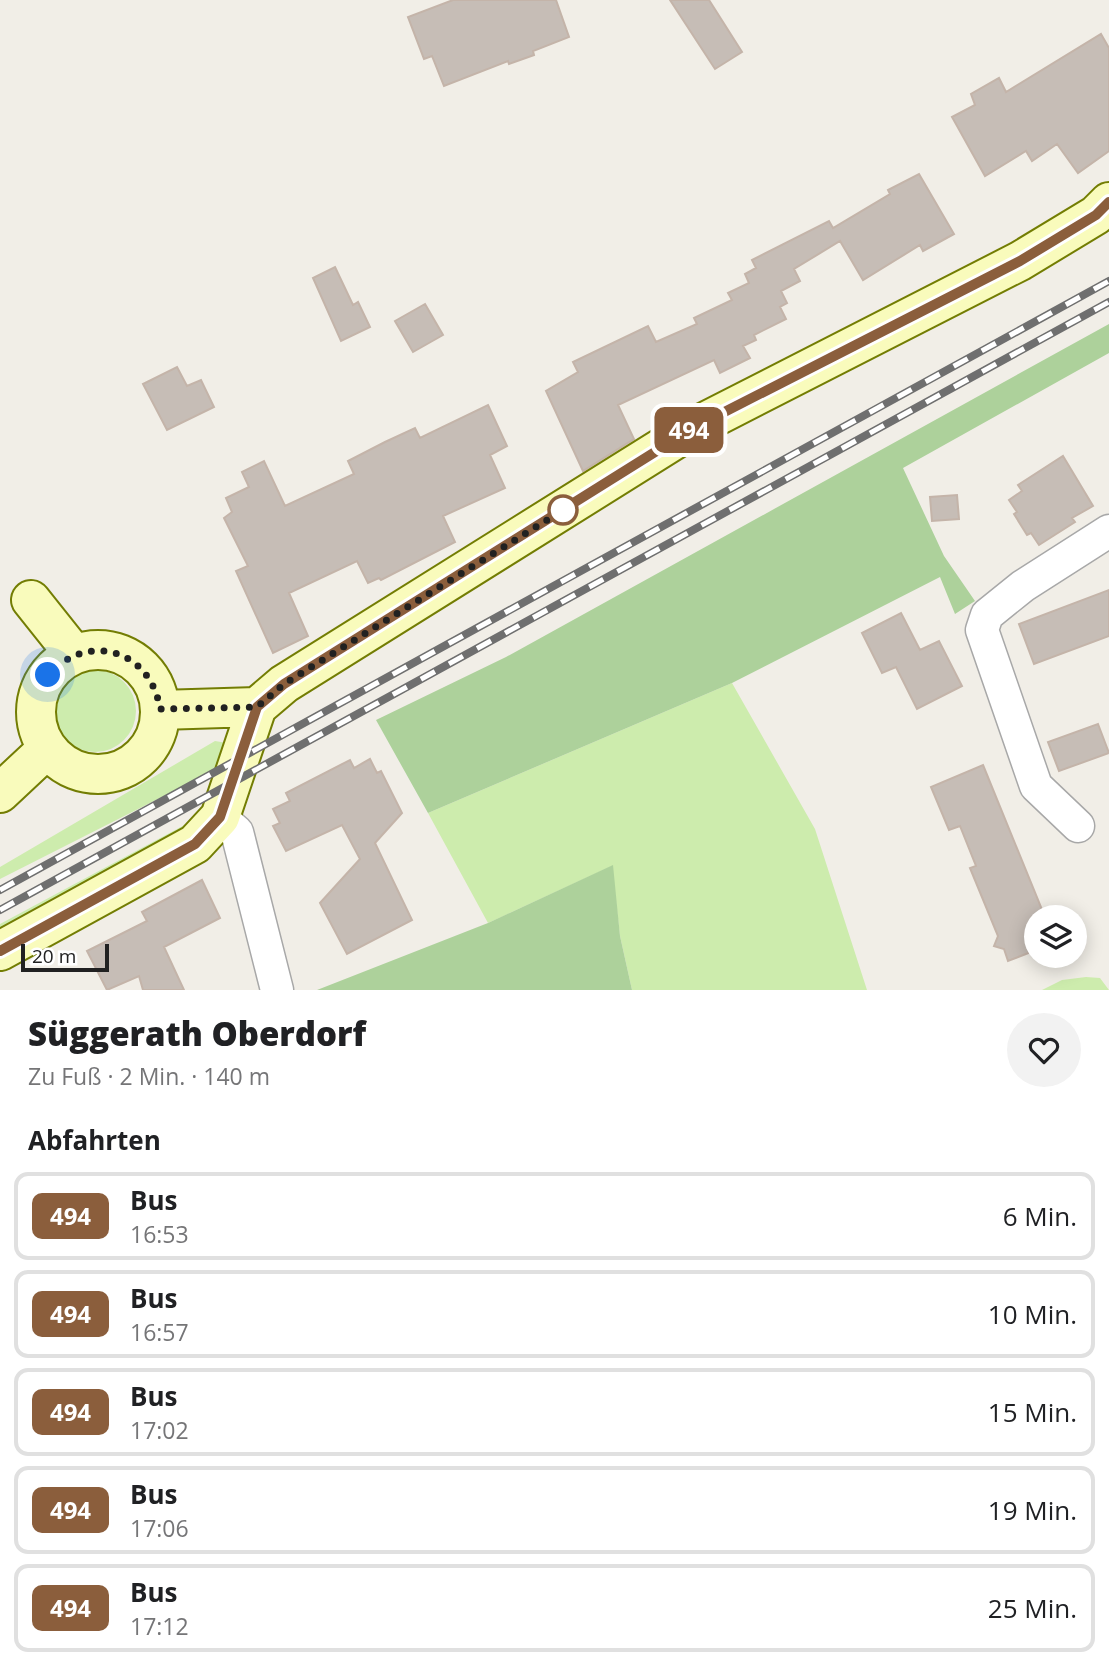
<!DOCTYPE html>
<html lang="de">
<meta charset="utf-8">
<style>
:root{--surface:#fff;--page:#f2f2f2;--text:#202124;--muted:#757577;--line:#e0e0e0}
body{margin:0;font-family:"Open Sans",sans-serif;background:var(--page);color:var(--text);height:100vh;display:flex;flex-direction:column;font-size:26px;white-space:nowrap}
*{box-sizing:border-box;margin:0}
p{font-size:23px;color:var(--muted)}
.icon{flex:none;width:38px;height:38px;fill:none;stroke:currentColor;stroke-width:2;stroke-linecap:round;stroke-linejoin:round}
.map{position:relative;height:990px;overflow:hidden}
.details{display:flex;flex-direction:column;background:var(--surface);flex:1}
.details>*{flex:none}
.badge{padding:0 14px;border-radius:10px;font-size:24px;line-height:46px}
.controls{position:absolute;left:1024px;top:905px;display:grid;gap:14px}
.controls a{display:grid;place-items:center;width:63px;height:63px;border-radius:50%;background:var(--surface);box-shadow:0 4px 18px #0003;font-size:35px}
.scale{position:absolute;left:21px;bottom:18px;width:88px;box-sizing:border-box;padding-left:7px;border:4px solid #212121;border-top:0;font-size:19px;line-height:24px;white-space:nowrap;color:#212121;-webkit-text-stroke:5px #fff;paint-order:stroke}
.you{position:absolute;width:35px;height:35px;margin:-18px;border:5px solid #fff;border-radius:50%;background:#1a73e8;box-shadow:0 0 0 10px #1a73e833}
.map>.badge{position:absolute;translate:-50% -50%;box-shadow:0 0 0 4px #fff}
h2{padding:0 28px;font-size:26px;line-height:63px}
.round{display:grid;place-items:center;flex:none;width:74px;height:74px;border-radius:37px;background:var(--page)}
.overview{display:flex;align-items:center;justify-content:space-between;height:119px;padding:0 28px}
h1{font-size:33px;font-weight:800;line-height:52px}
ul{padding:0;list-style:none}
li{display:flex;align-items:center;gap:21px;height:88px;margin:0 14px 10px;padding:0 14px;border:4px solid var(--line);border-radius:14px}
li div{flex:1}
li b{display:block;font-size:26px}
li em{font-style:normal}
li .badge{min-width:77px;font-weight:700;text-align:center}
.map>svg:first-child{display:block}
.grass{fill:#cdecad}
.forest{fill:#add19b}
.building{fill:#c6bdb6;stroke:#c4b4a9;stroke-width:2}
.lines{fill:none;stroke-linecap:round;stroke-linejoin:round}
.minor-casing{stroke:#a8a8a8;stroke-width:35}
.secondary-casing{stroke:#737d03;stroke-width:42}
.minor{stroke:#fff;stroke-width:32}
.secondary{stroke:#f9fbbc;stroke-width:38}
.rail-casing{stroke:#6f6f6f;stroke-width:8}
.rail{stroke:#fff;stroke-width:5;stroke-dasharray:16;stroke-linecap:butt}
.line-casing{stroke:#fff;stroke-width:16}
.line{stroke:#8b5e3c;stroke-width:10}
.walk{stroke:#212121;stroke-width:7;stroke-dasharray:0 12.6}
.stop-dot{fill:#fff;stroke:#8b5e3c;stroke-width:3.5}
</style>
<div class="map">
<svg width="1109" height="990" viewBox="0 0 1109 990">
<rect width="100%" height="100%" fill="#f1eee7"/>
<path class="grass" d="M54 711a41 41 0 1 1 82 0a41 41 0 1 1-82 0Z
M 732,683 L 815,829 L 867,990 L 632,990 L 620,936 L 612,866 L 488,923 L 428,813 Z
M 215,741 L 227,743 L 221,767 L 0,879 L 0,867 Z
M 205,814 L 200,825 L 0,939 L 0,924 Z
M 1086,977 L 1100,978 L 1109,990 L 1042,990 L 1062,980 Z"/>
<path class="forest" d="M 1109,324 L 1109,353 L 903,468 L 944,556 L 975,601 L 955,614 L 940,577 L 732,683 L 428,813 L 376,720 L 506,657 Z
M 613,865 L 620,936 L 632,990 L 317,990 L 488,923 Z"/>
<path class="building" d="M 453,0 L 556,0 L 569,37 L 533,51 L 534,55 L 509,64 L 508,61 L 444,86 L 432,56 L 424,59 L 408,17 Z
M 670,0 L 709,0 L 742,52 L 715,69 Z
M 1101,34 L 1109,48 L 1109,151 L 1078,173 L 1057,144 L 1032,161 L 1026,151 L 985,176 L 952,117 L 975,105 L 971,94 L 999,78 L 1006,92 Z
M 919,174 L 954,234 L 923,251 L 920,245 L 863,280 L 840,241 L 794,269 L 800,281 L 781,291 L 787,303 L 780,307 L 786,319 L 754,335 L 756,340 L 743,346 L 750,358 L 720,373 L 714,360 L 618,405 L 634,439 L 583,471 L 546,391 L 578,372 L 573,362 L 648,326 L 656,342 L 697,324 L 694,318 L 732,300 L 728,293 L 749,283 L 745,274 L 756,268 L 752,260 L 829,221 L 833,228 L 890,194 L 888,190 Z
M 335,267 L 353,305 L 358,302 L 370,327 L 341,341 L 313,278 Z
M 425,304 L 443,335 L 413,352 L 395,321 Z
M 177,367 L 187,386 L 201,380 L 214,407 L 167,430 L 143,384 Z
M 488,405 L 507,446 L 490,455 L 505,488 L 443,516 L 455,542 L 381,580 L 379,578 L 368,583 L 357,561 L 289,593 L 308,636 L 273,653 L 236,571 L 248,566 L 224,518 L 232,512 L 226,498 L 249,487 L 242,472 L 264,461 L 285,506 L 354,474 L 348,461 L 385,442 L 415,428 L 420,438 Z
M 1063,456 L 1093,506 L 1072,518 L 1075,522 L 1039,545 L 1031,533 L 1027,535 L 1014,514 L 1017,512 L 1009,500 L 1022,491 L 1018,485 Z
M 957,495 L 959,519 L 932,521 L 930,497 Z
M 1109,590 L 1109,636 L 1034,664 L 1019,624 Z
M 901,613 L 920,650 L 939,641 L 962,686 L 917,709 L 896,667 L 882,673 L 862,633 Z
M 1098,724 L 1109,753 L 1059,771 L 1048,742 Z
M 370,759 L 377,773 L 381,771 L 402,813 L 375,843 L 412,920 L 347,954 L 320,903 L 360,859 L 342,825 L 286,851 L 273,826 L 280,823 L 273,809 L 290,801 L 286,793 L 350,760 L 354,768 Z
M 983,765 L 1045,917 L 1036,917 L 1036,950 L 1008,961 L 1004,949 L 994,946 L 998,936 L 970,868 L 976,866 L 960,826 L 949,830 L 931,787 Z
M 202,880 L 220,918 L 164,947 L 184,990 L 143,990 L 139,976 L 107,990 L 87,951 L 147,921 L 142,912 Z"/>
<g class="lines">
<defs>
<path id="minor" d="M 220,817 L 237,832 L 277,990
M 1078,826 L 1036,786 L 982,630 L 987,615 L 1023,586 L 1109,531"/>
<path id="secondary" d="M 31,600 L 74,654
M36 712a62 62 0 1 1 124 0a62 62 0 1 1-124 0Z
M 160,710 L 257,707
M 0,793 L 47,749
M 0,951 L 195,844 L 220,817 L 257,707 L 284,684 L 695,427 L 1020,261 L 1096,215 L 1109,202"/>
</defs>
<use href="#minor" class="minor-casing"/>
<use href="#secondary" class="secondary-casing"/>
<use href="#minor" class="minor"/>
<use href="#secondary" class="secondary"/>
<defs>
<path id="rail" d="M 0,890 L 1109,281
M 0,910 L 1109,302"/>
</defs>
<use href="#rail" class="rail-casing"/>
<use href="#rail" class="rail"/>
</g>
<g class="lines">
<defs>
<path id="line" d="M 0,951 L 195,844 L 220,817 L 257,707 L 284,684 L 695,427 L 1020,261 L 1096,215 L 1109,202"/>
</defs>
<use href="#line" class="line-casing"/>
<use href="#line" class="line"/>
<path class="walk" d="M 48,675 C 88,631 151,650 160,709 L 257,707 L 284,684 L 563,510"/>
</g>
<circle class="stop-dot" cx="563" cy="510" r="14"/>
</svg>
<div class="controls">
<a><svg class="icon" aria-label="layers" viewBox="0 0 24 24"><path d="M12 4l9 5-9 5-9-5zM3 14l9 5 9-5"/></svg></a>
</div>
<div class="scale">20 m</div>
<div class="you" style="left:48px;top:675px"></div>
<b class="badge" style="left:689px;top:430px;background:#8b5e3c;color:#fff">494</b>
</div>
<section class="details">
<div class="overview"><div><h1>Süggerath Oberdorf</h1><p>Zu Fuß · 2 Min. · 140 m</p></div><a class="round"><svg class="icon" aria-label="heart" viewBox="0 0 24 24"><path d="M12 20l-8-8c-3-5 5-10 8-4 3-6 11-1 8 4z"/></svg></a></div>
<h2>Abfahrten</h2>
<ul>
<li><span class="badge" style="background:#8b5e3c;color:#fff">494</span><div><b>Bus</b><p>16:53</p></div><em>6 Min.</em></li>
<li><span class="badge" style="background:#8b5e3c;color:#fff">494</span><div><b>Bus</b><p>16:57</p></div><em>10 Min.</em></li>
<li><span class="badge" style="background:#8b5e3c;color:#fff">494</span><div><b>Bus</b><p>17:02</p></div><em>15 Min.</em></li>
<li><span class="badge" style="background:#8b5e3c;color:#fff">494</span><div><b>Bus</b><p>17:06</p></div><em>19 Min.</em></li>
<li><span class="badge" style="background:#8b5e3c;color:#fff">494</span><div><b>Bus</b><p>17:12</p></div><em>25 Min.</em></li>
</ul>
</section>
